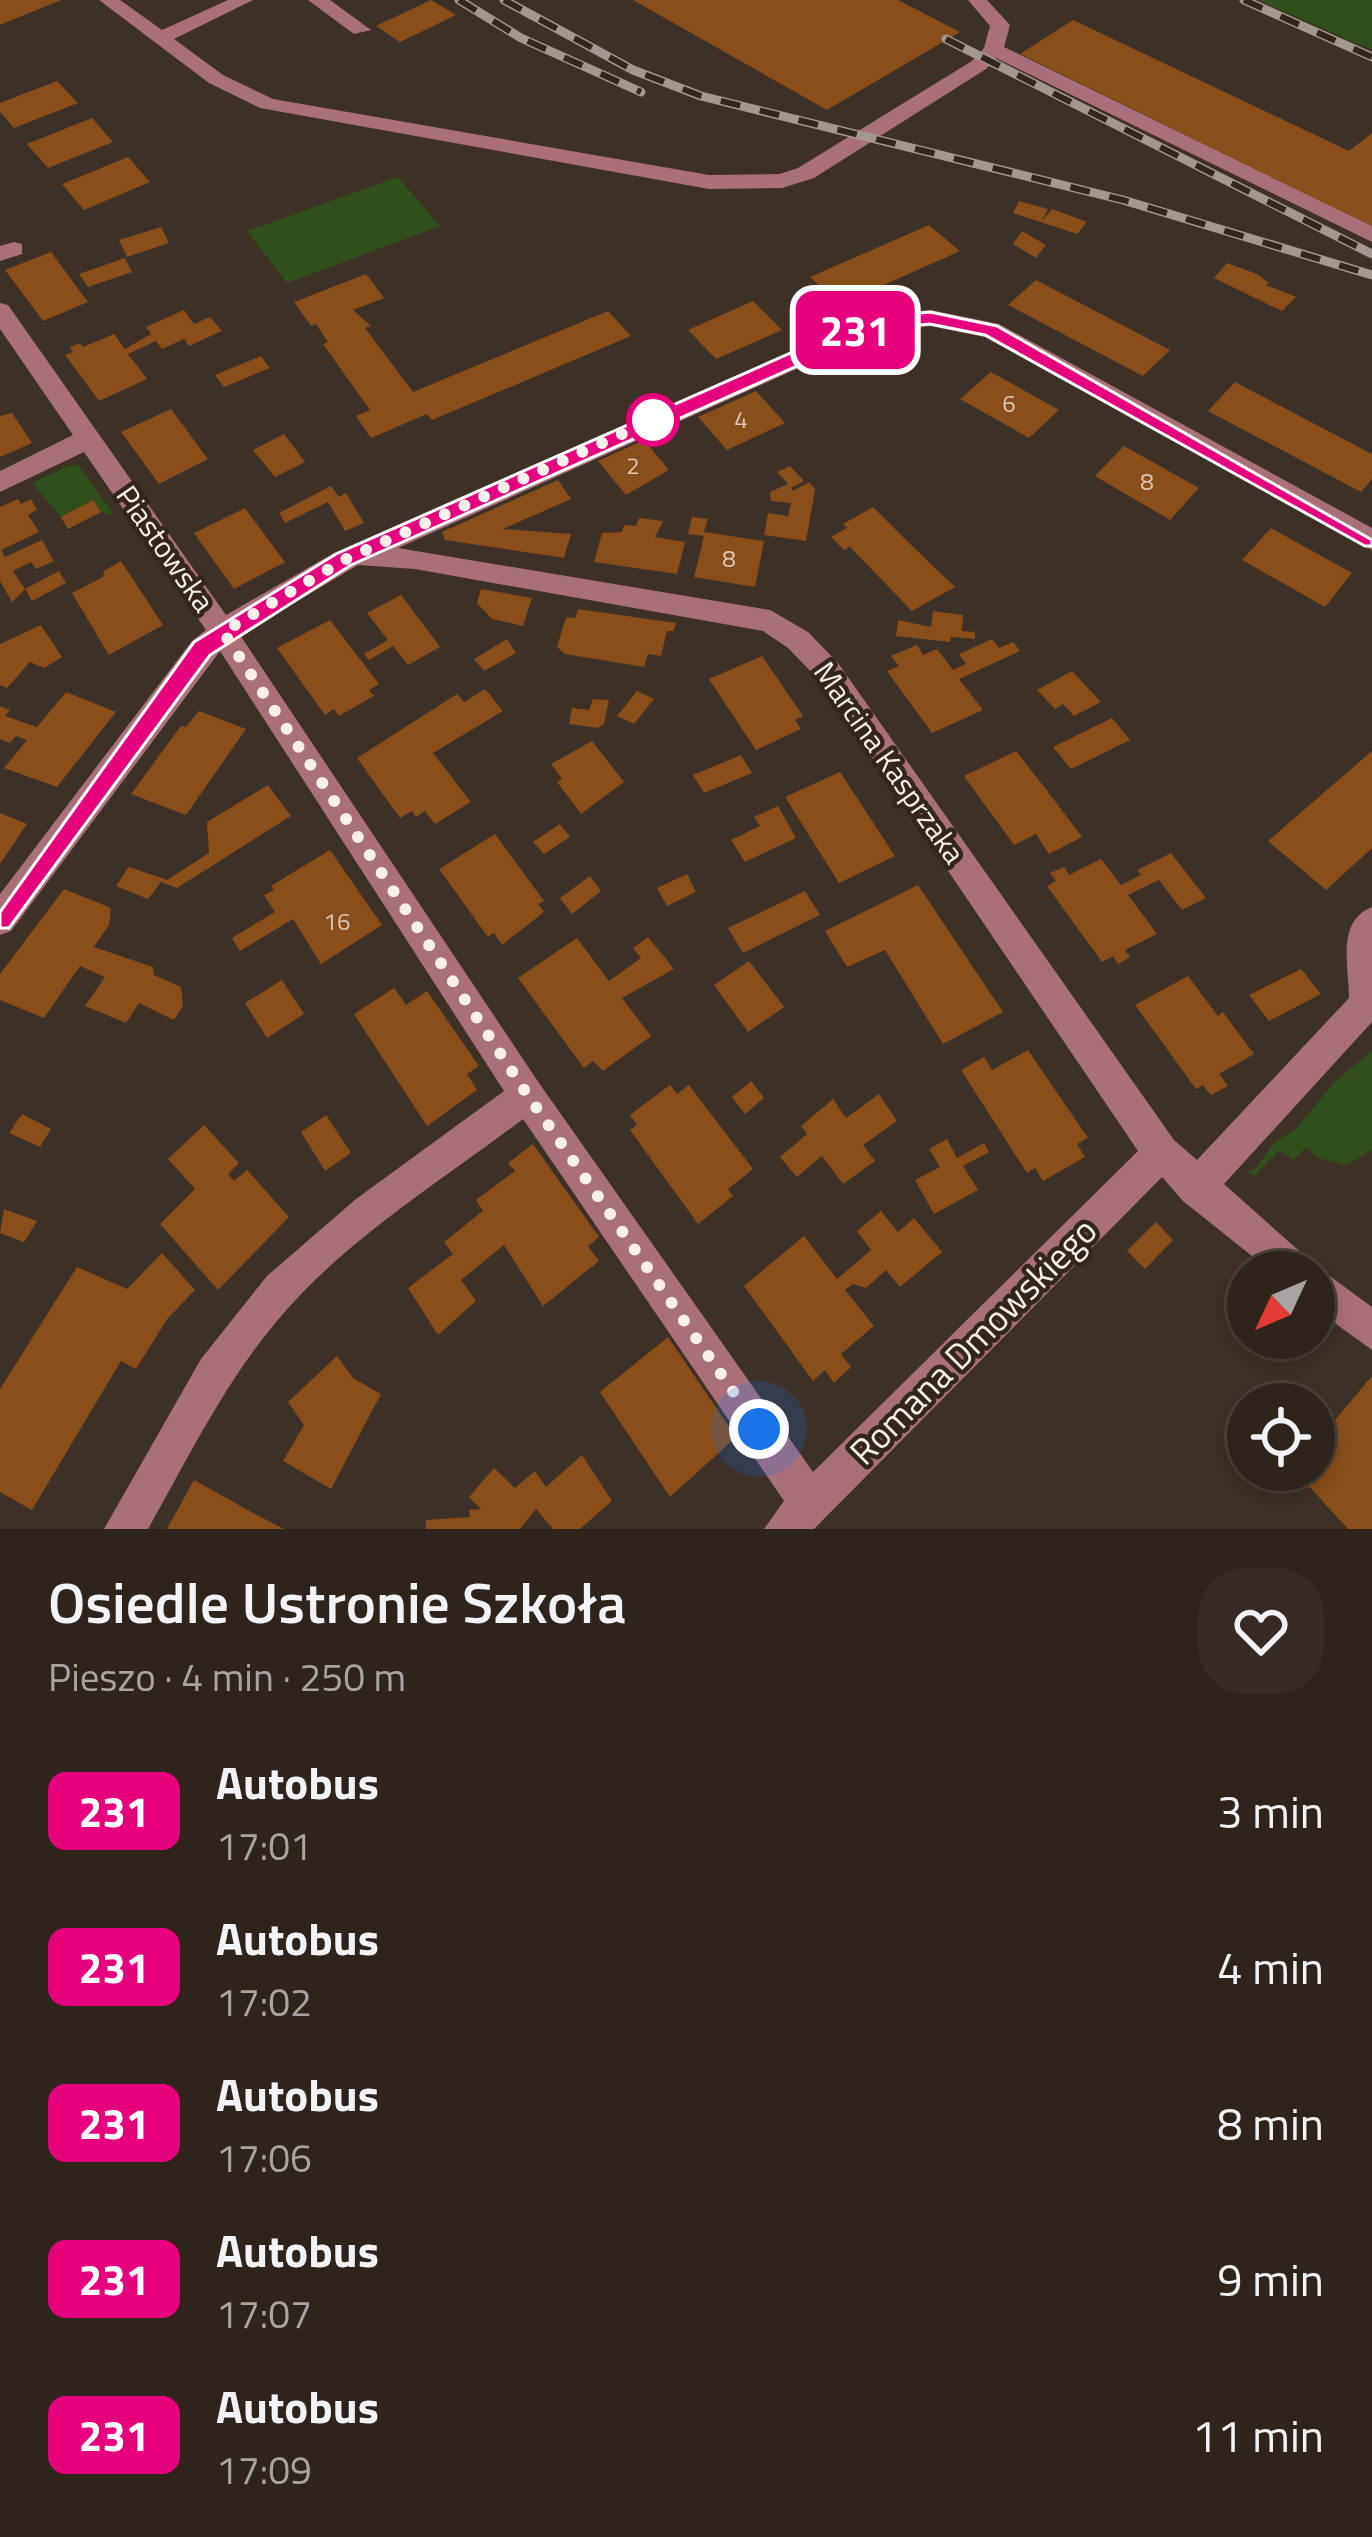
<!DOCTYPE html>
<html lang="pl">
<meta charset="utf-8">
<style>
:root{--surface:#2e241c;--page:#362c25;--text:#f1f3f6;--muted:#a7a4a3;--line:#49413b}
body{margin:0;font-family:"Titillium Web",sans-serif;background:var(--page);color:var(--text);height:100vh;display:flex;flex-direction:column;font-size:45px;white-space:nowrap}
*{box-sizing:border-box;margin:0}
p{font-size:39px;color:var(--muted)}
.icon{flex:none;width:66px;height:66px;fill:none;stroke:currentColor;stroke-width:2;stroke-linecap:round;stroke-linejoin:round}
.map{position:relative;height:1529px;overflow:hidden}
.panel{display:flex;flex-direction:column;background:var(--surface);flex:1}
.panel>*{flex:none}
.badge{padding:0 24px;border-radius:18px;font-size:42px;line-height:78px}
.needle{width:78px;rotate:226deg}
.fabs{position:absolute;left:1227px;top:1251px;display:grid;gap:24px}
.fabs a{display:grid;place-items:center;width:108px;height:108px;border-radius:50%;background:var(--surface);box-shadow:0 6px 18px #0003,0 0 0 3px var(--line);font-size:60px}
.you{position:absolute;width:60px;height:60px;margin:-30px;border:9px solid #fff;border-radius:50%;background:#1a73e8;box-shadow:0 0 0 18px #1a73e833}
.map>.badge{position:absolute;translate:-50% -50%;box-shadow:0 0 0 6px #fff}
.round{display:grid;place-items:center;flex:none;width:126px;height:126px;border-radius:48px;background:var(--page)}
.head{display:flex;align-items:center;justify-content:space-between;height:204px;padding:0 48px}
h1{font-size:57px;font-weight:600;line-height:90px}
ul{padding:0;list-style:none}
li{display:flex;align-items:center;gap:36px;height:156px;padding:0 48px}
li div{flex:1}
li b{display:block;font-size:45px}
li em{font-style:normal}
li .badge{min-width:132px;font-weight:700;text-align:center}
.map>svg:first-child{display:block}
.green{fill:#304f1a}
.building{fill:#8a4e1a}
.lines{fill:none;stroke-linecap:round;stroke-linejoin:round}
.minor{fill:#a9707a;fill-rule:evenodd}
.rail-casing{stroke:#a39890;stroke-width:9}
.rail{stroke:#33261d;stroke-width:6;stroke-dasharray:20;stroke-linecap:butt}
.line{fill:#e6007e;stroke:#fff;stroke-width:3}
.walk{stroke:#f8f0e9;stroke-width:12;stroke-dasharray:0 21.6}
.stop-dot{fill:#fff;stroke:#e6007e;stroke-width:6}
.labels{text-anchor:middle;stroke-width:9;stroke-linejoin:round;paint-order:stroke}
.number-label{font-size:24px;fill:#dcc8b5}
.street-label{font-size:30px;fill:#f8f0e9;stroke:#33261d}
.near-street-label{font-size:36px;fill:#f8f0e9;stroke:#33261d}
</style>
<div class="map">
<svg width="1372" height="1529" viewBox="0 0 1372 1529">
<rect width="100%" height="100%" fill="#3d3026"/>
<path class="green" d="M 1258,0 L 1372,0 L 1372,50 Z
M 398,177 L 440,226 L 287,283 L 247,231 Z
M 71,465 L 78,465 L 115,516 L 101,512 L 93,501 L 61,517 L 32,483 Z
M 1372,1050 L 1372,1150 L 1347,1165 L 1319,1158 L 1306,1147 L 1293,1160 L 1280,1150 L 1254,1176 L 1247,1172 L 1255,1169 L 1273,1144 L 1296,1129 L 1334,1083 Z"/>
<path class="building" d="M 0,0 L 61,0 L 0,25 Z
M 431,0 L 456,15 L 400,42 L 376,26 Z
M 633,0 L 898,0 L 960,32 L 827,110 Z
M 1073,20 L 1349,151 L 1372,133 L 1372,226 L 1020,54 Z
M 57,81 L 78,103 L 14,128 L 0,112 L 0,103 Z
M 92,118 L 113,142 L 48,168 L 27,144 Z
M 128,157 L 150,182 L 84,210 L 62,184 Z
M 1019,201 L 1048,209 L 1042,221 L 1052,209 L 1087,222 L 1077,234 L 1013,213 Z
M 929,225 L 960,251 L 839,305 L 810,277 Z
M 161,227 L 169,243 L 127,257 L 119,240 Z
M 1022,231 L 1046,245 L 1036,258 L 1013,244 Z
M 51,252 L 88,302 L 43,321 L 5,270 Z
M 125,258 L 132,272 L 88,287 L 79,274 Z
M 1227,263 L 1257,274 L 1269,283 L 1266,285 L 1296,297 L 1282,311 L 1214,278 Z
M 366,274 L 384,298 L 353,310 L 371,326 L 365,328 L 413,392 L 608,311 L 631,336 L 432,420 L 427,414 L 371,438 L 356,416 L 370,410 L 323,344 L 328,342 L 316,324 L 311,326 L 294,302 Z
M 1036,280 L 1170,350 L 1143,376 L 1008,305 Z
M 753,301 L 782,330 L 716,359 L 688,330 Z
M 184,310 L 194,324 L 210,317 L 222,331 L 189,346 L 184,339 L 162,349 L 156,341 L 128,354 L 147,379 L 99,401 L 65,355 L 73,352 L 70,347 L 80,343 L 83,347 L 114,334 L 125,349 L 151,334 L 146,327 Z
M 261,356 L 270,368 L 224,387 L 215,375 Z
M 991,372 L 1059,410 L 1029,438 L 960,399 Z
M 1235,382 L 1372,454 L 1372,479 L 1361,492 L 1208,411 Z
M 756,391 L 785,423 L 727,450 L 698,417 Z
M 171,409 L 208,459 L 159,484 L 121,432 Z
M 12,413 L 32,443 L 0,457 L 0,416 Z
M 284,434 L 305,462 L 275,477 L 253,450 Z
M 644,440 L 669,470 L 626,495 L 598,461 Z
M 1124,446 L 1199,488 L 1170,520 L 1095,476 Z
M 790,466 L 804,481 L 791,488 L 793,491 L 809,482 L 815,489 L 806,541 L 764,535 L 768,513 L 788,516 L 791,503 L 771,501 L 770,492 L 788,484 L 777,472 Z
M 558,480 L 571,499 L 503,529 L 571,534 L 564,558 L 445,540 L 442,532 Z
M 331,486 L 339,497 L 346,493 L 364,523 L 345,531 L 328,502 L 285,523 L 279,513 Z
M 18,499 L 21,504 L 31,499 L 37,510 L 28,515 L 39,532 L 1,550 L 5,557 L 42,540 L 54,561 L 36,569 L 31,562 L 13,571 L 25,589 L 12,602 L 0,581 L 0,507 Z
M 93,500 L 101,512 L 68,529 L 61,517 Z
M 873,507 L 905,539 L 955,587 L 912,611 L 850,547 L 844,550 L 831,537 L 847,528 L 843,524 Z
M 245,508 L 285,562 L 234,589 L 194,533 Z
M 692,517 L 708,519 L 704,532 L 764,541 L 755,587 L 694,577 L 704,536 L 688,534 Z
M 639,518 L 663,521 L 655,537 L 685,542 L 677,574 L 594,562 L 602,533 L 622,532 L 624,525 L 636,526 Z
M 1271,528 L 1352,573 L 1325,607 L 1242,560 Z
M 121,561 L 163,625 L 109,655 L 72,593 L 103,577 L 104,571 Z
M 59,571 L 66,583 L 32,601 L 25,589 Z
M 481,589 L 532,598 L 523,626 L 492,619 L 477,603 Z
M 401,595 L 440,647 L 408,665 L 393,646 L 369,660 L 364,654 L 388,640 L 367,613 Z
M 578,609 L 676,623 L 674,631 L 667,631 L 661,656 L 648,654 L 644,667 L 565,654 L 557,647 L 566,617 L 575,618 Z
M 933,611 L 963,615 L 962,631 L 975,632 L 975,639 L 951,637 L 950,642 L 896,636 L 898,620 L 931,627 Z
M 330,620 L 379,684 L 369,690 L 374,696 L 339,716 L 334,709 L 325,715 L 277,648 Z
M 41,625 L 62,657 L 44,668 L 30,662 L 7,688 L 0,685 L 0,644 Z
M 507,639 L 516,653 L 484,671 L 474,659 Z
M 992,639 L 999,648 L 1013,642 L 1020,651 L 959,679 L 983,710 L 932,733 L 887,671 L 899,666 L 891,656 L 917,645 L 923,655 L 937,649 L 953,670 L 966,664 L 959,654 Z
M 762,656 L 803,716 L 795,720 L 801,729 L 756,750 L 709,679 Z
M 1072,671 L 1101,702 L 1074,716 L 1063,704 L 1055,709 L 1037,690 Z
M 485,689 L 503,711 L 433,753 L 471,802 L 435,824 L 425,811 L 416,817 L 412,811 L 400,818 L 357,758 L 457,694 L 464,702 Z
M 637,691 L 654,699 L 634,724 L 617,716 Z
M 66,692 L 116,712 L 57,787 L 4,768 L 27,740 L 16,736 L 10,743 L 0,739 L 0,706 L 10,710 L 5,716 L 37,727 Z
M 593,699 L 609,700 L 604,724 L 598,728 L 569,724 L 572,708 L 589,710 Z
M 199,711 L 246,729 L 186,815 L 131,794 L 181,726 L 186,727 Z
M 1112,718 L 1130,740 L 1071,769 L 1053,747 Z
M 592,741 L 624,782 L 581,814 L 557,782 L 562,779 L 551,764 Z
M 1016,751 L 1042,784 L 1082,837 L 1049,854 L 1036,834 L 1014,845 L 964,776 Z
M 1372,751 L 1372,848 L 1326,890 L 1268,841 Z
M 741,755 L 752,773 L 704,793 L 693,775 Z
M 840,772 L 895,856 L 839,883 L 785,797 Z
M 268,785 L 291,816 L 177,888 L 161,882 L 148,899 L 116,886 L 129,867 L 167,880 L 209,853 L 207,822 Z
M 778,806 L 796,838 L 745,862 L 731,840 L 760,826 L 754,817 Z
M 0,813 L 27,824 L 0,864 Z
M 560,824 L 570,837 L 544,854 L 533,842 Z
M 495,834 L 544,901 L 538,904 L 544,912 L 502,945 L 494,933 L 488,937 L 439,869 Z
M 330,850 L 382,925 L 321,964 L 293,919 L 240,951 L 232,938 L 275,912 L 264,895 L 274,890 L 271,886 Z
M 1171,853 L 1206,898 L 1182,910 L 1159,880 L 1128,895 L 1157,934 L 1125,950 L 1130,957 L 1118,964 L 1113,956 L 1102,962 L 1047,886 L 1056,881 L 1050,873 L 1064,867 L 1069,875 L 1101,859 L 1121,885 L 1141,875 L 1137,870 Z
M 687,874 L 696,892 L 667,906 L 657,888 Z
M 590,876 L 601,891 L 572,914 L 560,898 Z
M 918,885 L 1003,1012 L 943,1044 L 885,950 L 847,967 L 825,931 Z
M 64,889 L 111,908 L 109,925 L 94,947 L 153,967 L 154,975 L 181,987 L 183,1006 L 174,1020 L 139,1003 L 126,1023 L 85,1006 L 105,977 L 80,966 L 44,1018 L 0,1000 L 0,974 Z
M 805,891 L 820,915 L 743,953 L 728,928 Z
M 648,937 L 674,969 L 622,998 L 651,1036 L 603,1071 L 593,1061 L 584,1068 L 518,978 L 577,938 L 609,981 L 641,958 L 633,948 Z
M 749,961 L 784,1007 L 748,1032 L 714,985 Z
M 1301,969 L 1321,994 L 1269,1021 L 1249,995 Z
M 1188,976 L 1218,1016 L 1223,1012 L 1254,1054 L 1219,1074 L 1228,1086 L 1211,1095 L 1203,1085 L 1196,1089 L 1135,1005 Z
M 282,980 L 304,1014 L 267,1038 L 245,1003 Z
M 394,988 L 406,1005 L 427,991 L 479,1066 L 467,1074 L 477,1090 L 427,1126 L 354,1014 Z
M 1028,1050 L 1088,1138 L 1077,1144 L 1085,1157 L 1043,1181 L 1035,1168 L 1027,1173 L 961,1070 L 984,1057 L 992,1070 Z
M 751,1081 L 764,1098 L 745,1114 L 732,1097 Z
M 670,1085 L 677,1094 L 689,1085 L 753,1169 L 728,1189 L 733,1196 L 698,1224 L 630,1130 L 637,1125 L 630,1115 Z
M 879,1094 L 897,1121 L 863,1145 L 875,1161 L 843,1184 L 822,1156 L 797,1177 L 780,1157 L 807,1134 L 801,1126 L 833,1099 L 846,1118 Z
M 22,1114 L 51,1129 L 40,1147 L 9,1133 Z
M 326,1115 L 351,1153 L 325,1171 L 301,1132 Z
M 204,1125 L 239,1163 L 228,1174 L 234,1181 L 247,1170 L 289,1217 L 218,1290 L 160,1224 L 195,1189 L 168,1159 Z
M 947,1139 L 957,1158 L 984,1143 L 989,1152 L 963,1166 L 978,1190 L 934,1214 L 915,1180 L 940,1167 L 929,1149 Z
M 533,1144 L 599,1237 L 588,1246 L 599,1261 L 543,1306 L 504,1245 L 461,1280 L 476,1301 L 438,1335 L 408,1288 L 453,1254 L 444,1242 L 483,1211 L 476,1200 L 515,1171 L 508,1163 Z
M 4,1209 L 37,1221 L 24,1242 L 0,1233 Z
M 881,1211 L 898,1232 L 914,1218 L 942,1252 L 900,1287 L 886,1270 L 866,1288 L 853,1284 L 845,1290 L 874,1326 L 841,1354 L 851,1367 L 834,1383 L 825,1370 L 813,1381 L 744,1286 L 804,1236 L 837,1279 L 871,1250 L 857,1231 Z
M 1156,1222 L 1173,1240 L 1145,1269 L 1127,1251 Z
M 162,1253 L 195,1290 L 168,1318 L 136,1369 L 121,1361 L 32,1510 L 0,1492 L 0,1389 L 77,1267 L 127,1289 Z
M 668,1337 L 736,1437 L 670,1497 L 600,1392 Z
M 337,1356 L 353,1378 L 381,1394 L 331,1489 L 283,1461 L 304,1425 L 288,1402 Z
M 1372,1376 L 1372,1529 L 1348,1529 L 1294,1470 L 1314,1470 L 1314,1445 Z
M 582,1455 L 612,1501 L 580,1529 L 553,1529 L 536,1509 L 520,1529 L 426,1529 L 426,1520 L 470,1517 L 469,1510 L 481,1509 L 469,1497 L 494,1468 L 515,1488 L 535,1471 L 546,1487 Z
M 194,1480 L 255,1514 L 284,1529 L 167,1529 Z"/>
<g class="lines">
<path class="minor" d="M 99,0 L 120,0 L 162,30 L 228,0 L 253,0 L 174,39 L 223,75 L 273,99 L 709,175 L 780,174 L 798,168 L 972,61 L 984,48 L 990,26 L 968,0 L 987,0 L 1010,25 L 1004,47 L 1372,226 L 1372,242 L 996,58 L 986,69 L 814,178 L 782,188 L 709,189 L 260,108 L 209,83 Z
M 308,0 L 330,0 L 371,30 L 354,34 Z
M 14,242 L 22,244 L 22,254 L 0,261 L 0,246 Z
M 0,303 L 8,305 L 226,615 L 334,553 L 869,317 L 930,310 L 999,324 L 1372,528 L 1372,550 L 985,337 L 930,326 L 881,331 L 398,548 L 770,610 L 808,632 L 838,663 L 1174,1140 L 1197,1160 L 1349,998 C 1349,966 1336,921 1372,907 L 1372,1022 L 1224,1184 L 1316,1266 L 1372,1307 L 1372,1350 L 1314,1308 L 1314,1272 L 1272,1272 L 1183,1201 L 1162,1177 L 814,1529 L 764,1529 L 784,1501 L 523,1119 C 436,1185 336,1245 268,1332 C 220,1392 186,1462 148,1529 L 104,1529 L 201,1359 L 267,1276 L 356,1199 L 504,1091 L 220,651 L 11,931 L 0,935 L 0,894 L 192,641 L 206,630 L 84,452 L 0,492 L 0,471 L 73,435 L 0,329 ZM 358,565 L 415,569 L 763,631 L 788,648 L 818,679 L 1138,1151 L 813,1472 L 539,1083 L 240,635 Z"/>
<defs>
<path id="rail" d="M 459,0 L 521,38 L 641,92
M 504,0 L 633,70 L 701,96 L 1123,200 L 1372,275
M 1244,0 L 1372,57
M 946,39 L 1372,254"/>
</defs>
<use href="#rail" class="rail-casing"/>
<use href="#rail" class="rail"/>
</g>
<path class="line" d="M 930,312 L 997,326 L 1372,540 L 1372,546 L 1365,546 L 985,335 L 930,324 L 880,329 L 351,565 L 210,655 L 9,928 L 0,928 L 0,912 L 194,642 L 336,554 L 870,318 Z"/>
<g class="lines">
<path class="walk" d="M 653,420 L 657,418 L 344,560 L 223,632 L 527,1094 L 759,1429"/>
</g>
<circle class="stop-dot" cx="653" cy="420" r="24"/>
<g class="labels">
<g class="number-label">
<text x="1009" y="412">6</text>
<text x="741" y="428">4</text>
<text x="633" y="474">2</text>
<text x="1147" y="490">8</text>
<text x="729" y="567">8</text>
<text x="337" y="930">16</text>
</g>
<g class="street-label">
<text transform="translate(165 549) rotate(55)" y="10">Piastowska</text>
<text transform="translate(889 763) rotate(55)" y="10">Marcina Kasprzaka</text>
</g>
<g class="near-street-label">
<text transform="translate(973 1341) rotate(-45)" y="13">Romana Dmowskiego</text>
</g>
</g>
</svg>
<div class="fabs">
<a><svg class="needle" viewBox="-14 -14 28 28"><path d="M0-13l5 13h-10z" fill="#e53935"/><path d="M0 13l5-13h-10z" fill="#a7a4a3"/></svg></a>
<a><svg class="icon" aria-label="locate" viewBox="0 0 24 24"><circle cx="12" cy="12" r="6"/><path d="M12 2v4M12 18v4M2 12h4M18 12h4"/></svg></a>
</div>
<div class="you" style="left:759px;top:1429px"></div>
<b class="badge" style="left:855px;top:330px;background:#e6007e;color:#fff">231</b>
</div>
<section class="panel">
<div class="head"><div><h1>Osiedle Ustronie Szkoła</h1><p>Pieszo · 4 min · 250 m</p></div><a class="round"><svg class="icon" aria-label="heart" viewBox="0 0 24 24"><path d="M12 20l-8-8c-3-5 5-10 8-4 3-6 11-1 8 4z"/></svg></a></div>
<ul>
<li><span class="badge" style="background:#e6007e;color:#fff">231</span><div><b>Autobus</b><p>17:01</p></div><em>3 min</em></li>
<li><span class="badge" style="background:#e6007e;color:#fff">231</span><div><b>Autobus</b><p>17:02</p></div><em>4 min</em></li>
<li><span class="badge" style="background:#e6007e;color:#fff">231</span><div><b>Autobus</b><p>17:06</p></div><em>8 min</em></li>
<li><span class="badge" style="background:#e6007e;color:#fff">231</span><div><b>Autobus</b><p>17:07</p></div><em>9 min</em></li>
<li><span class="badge" style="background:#e6007e;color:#fff">231</span><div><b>Autobus</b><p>17:09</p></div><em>11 min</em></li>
</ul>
</section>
